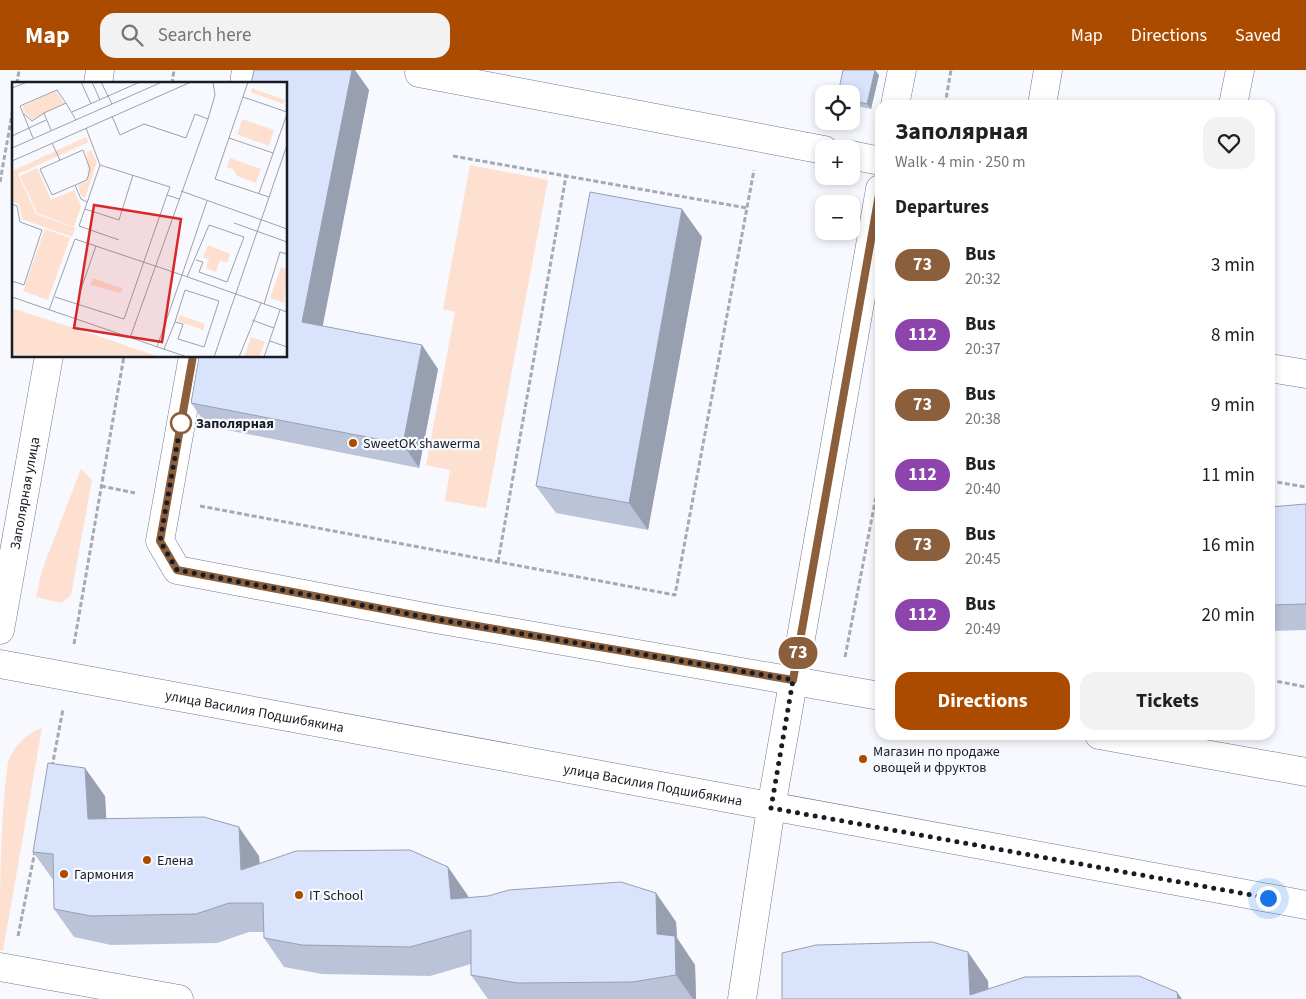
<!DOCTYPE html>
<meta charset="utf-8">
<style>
:root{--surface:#fff;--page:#f2f2f2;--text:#202124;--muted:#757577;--accent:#ab4b00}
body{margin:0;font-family:"Source Sans 3",sans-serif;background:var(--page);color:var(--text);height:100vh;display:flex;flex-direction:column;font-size:19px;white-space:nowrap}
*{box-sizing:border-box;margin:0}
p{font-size:16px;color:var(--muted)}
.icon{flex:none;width:28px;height:28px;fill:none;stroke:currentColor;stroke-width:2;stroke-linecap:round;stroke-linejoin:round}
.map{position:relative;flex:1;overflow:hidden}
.side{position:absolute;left:875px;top:30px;width:400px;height:640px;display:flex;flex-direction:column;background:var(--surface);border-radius:15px;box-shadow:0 2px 8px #0003}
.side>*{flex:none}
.badge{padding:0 10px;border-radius:16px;font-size:18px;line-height:32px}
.fabs{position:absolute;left:815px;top:15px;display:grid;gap:10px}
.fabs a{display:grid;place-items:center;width:45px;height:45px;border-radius:10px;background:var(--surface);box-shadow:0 2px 8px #0003;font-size:25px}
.you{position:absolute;width:25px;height:25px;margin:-12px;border:4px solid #fff;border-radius:50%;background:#1a73e8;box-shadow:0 0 0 8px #1a73e833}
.map>.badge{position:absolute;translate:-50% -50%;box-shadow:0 0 0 2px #fff}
h2{padding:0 20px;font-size:19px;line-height:45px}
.round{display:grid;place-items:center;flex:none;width:52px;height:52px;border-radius:15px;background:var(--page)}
.overview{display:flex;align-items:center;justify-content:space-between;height:85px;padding:0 20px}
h1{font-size:24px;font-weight:700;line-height:38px}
.button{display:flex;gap:10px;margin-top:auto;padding:10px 20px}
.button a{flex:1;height:58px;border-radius:15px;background:var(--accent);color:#fff;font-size:20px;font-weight:700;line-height:58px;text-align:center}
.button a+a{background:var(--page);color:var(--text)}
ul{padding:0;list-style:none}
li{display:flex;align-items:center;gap:15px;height:70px;padding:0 20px}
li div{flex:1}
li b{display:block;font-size:19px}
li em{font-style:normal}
li .badge{min-width:55px;font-weight:700;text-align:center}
header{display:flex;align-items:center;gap:30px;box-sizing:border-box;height:70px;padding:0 25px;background:var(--accent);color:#fff}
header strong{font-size:24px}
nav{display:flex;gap:28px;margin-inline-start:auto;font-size:18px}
.search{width:350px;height:45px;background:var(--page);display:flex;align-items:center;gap:12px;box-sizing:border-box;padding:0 18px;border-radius:15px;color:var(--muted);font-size:19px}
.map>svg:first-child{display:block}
.green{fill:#fee0d1}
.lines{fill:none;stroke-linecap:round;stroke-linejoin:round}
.minor-casing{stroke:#71798e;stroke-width:29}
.path{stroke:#a7aab0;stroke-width:3;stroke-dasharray:5 2.5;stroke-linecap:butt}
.minor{stroke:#fff;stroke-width:28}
.wall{fill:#bbc3d8}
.shaded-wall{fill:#989fb0}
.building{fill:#d9e3fb;stroke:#989fb0}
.line-casing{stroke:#fff;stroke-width:11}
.line{stroke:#8b5e3c;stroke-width:8}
.walk{stroke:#181c24;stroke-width:5;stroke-dasharray:0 9}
.stop-dot{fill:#fff;stroke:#8b5e3c;stroke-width:2.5}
.poi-dot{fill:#ab4b00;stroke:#f7f9fe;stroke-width:2}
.labels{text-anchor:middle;stroke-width:4.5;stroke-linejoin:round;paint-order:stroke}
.stop-label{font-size:14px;font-weight:bold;fill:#181c24;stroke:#f7f9fe;text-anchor:start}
.poi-label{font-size:14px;fill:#181c24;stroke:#f7f9fe;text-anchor:start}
.street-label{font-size:14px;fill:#181c24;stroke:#f7f9fe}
.inset-road{fill:none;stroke:#9ea1a7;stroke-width:1}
.view{fill:#d62828;fill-opacity:0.15;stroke:#d62828;stroke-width:2.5}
.inset-edge{fill:none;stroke:#181c24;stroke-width:2.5}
</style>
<header>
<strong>Map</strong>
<div class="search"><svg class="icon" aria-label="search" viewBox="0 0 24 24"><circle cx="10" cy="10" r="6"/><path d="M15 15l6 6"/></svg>Search here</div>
<nav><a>Map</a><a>Directions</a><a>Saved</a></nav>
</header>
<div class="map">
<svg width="1306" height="929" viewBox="0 0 1306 929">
<rect width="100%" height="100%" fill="#f7f9fe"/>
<path class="green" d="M 470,95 L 548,110 L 486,438 L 445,431 L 450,400 L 426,395 L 455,242 L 443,239 Z
M 81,399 L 92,410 L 71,525 L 62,533 L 36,527 L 42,500 Z
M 42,658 L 3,881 L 0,880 C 0,822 0,748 8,692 C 13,677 27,662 42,658 Z"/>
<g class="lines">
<defs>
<g id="minor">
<path d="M 419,3 L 824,80"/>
<path d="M 98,14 L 100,0"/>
<path d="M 244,14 L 246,0"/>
<path d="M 895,35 L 902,0"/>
<path d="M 1042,35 L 1048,0"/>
<path d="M 1233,35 L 1240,0"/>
<path d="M 851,85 L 880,91"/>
<path d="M 193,286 L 160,471 L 177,500 L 430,548 L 880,626"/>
<path d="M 1270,298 L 1306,304"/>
<path id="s1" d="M 0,560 L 49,286"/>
<path id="s2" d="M 0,594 L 1306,835"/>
<path d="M 1099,665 L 1306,702"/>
<path d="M 0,897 L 179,929"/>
<path d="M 742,929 L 771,738 L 880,119"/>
</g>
</defs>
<use href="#minor" class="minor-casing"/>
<path class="path" d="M 17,14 L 19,0
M 172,14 L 174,0
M 945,35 L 951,0
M 453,86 L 747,138
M 0,112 L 14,33
M 1270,411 L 1306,417
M 101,416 L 135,423
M 200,436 L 675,525 L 754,100
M 498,492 L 566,106
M 74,574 L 124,286
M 845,587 L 880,406
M 1270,610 L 1306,617
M 52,697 L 63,639
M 18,866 L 35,781"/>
<use href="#minor" class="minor"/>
</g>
<path class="wall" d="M 254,0 L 355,0 L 369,20 L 322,256 L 438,299 L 419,398 L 207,356 L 191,333 Z
M 879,5 L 871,39 L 851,35 L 851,24 Z
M 702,167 L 648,460 L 556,443 L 536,416 Z
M 1306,434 L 1306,560 L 1270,561 L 1270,437 Z
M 105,726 L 106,749 L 259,786 L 260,794 L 448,797 L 468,826 L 469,828 L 656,823 L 676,852 L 677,868 L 695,895 L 696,929 L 488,929 L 471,905 L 471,894 L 430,906 L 322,904 L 284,897 L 264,868 L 264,862 L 249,862 L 217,873 L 111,875 L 74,867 L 54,839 L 54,811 L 33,782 Z"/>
<path class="shaded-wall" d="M 352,0 L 355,0 L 369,20 L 319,275 L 302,252 Z
M 875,0 L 879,5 L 871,39 L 867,34 Z
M 682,139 L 702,167 L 648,460 L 629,433 Z
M 422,275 L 438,299 L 419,398 L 403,374 Z
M 85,698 L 105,726 L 108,778 L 88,749 Z
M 239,757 L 259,786 L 261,829 L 241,800 Z
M 448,797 L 468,826 L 472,858 L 451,829 Z
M 656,823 L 676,852 L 677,868 L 695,895 L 696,929 L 693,929 L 676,905 L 657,864 Z
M 968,882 L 988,911 L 989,929 L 970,925 Z
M 1177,922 L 1182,929 L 1178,929 Z"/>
<path class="building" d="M 254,0 L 352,0 L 302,252 L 422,275 L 403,374 L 191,333 L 199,286 L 286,286 L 286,14 L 251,14 Z
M 843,0 L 875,0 L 867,34 L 851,30 L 851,24 L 838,24 Z
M 590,122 L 682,139 L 629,433 L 536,416 Z
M 1306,434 L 1306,534 L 1270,535 L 1270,437 Z
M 48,693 L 85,698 L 88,749 L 204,747 L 239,757 L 241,800 L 296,781 L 410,780 L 448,797 L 451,829 L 488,826 L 509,820 L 621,812 L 656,823 L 657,864 L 675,866 L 676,905 L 632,912 L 517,913 L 471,905 L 471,860 L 410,877 L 302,875 L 264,868 L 263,833 L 229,833 L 196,844 L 91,846 L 54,839 L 53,784 L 33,782 Z
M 932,872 L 968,882 L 970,925 L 1025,907 L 1139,906 L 1177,922 L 1178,929 L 782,929 L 782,883 L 816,875 Z"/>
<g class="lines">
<defs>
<path id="line" d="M 193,286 L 160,471 L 177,500 L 430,548 L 793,610 L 880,119"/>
</defs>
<use href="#line" class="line-casing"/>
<use href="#line" class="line"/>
<path class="walk" d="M 181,353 L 160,471 L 177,500 L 430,548 L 793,610 L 771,738 L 1268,828"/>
</g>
<circle class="stop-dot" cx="181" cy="353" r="10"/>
<g class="poi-dot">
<circle cx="353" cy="373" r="5"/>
<circle cx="863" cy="689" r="5"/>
<circle cx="147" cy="790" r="5"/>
<circle cx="64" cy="804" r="5"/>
<circle cx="299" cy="825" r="5"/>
</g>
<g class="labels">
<g class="stop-label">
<text x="196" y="358">Заполярная</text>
</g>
<g class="poi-label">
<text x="363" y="378">SweetOK shawerma</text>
<text x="873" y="686">Магазин по продаже<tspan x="873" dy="16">овощей и фруктов</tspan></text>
<text x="157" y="795">Елена</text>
<text x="74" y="809">Гармония</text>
<text x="309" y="830">IT School</text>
</g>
<g class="street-label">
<text dy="5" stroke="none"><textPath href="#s1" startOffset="139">Заполярная улица</textPath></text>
<text dy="5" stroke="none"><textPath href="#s2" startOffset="259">улица Василия Подшибякина</textPath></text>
<text dy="5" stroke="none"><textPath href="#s2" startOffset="664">улица Василия Подшибякина</textPath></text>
</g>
</g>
<g transform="translate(12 12)">
<rect width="275" height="275" fill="#f7f9fe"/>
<path d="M 240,6 L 273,18 L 271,22 L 239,10 ZM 44,9 L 52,21 L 20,38 L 11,28 L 11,24 ZM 230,37 L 262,48 L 257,64 L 225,52 ZM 74,55 L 77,60 L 6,92 L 24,132 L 63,146 L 60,155 L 10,137 L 7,122 L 0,120 L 0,89 ZM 79,68 L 85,80 L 73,116 L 69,114 L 66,103 L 76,99 L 75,70 ZM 218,76 L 249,87 L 244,101 L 225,94 L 222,88 L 215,85 ZM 25,86 L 39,118 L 62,108 L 69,124 L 62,145 L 25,131 L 8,94 ZM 33,147 L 58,156 L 36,218 L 11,209 ZM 196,163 L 218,172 L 215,181 L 208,178 L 204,190 L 194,186 L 197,178 L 191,175 ZM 269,185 L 275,188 L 272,221 L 258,216 ZM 81,196 L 111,207 L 109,211 L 78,203 ZM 0,226 L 89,255 L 147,275 L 0,275 ZM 168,233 L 193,242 L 191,248 L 166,239 ZM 239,255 L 253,260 L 247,275 L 232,275 Z" fill="#fee0d1"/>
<path class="inset-road" d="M 69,0 L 79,22M 80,0 L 88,18M 89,0 L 100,22M 236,0 L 203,97 L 257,115M 0,6 L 15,0M 231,15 L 275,30M 60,30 L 128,0M 12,32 L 20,39 L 32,31M 100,34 L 108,53 L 132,42 L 174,56 L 183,32 L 196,37M 74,46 L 88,83 L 67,144 L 107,158M 39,48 L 32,31 L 54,21 L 64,38M 0,54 L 34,38M 21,56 L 8,24 L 45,8 L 54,21M 217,56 L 261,71M 40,61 L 48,78M 0,66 L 150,0M 71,68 L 78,87 L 75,98 L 40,113 L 28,87 ZM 0,79 L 179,0M 88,83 L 158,105 L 155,113 L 167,117M 63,103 L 69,117 L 75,120M 169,109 L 275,147M 247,111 L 275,32M 195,119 L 170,193 L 275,230M 0,122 L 5,124 L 8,140 L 30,148 L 12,203 L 0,199M 73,127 L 107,138 L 121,93M 222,141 L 275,160M 175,195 L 197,143 L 232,155 L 215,200 L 187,190 L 191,180 L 184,178M 69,207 L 84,164M 0,215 L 175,275M 43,215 L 112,237 L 155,113M 252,222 L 268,170 L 275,172M 37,228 L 63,157 L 170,193 L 145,265M 240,238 L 262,246M 118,256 L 196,37 L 203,13 L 201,0M 258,259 L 275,265M 152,267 L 163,240 L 171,242 L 166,257 L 192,265 L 207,219 L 173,208 L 163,240M 202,275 L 275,63M 227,275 L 249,221M 252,275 L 268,228"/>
<path class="view" d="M 82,123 L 169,137 L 150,260 L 62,246 Z"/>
<rect width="275" height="275" class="inset-edge"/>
</g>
</svg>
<div class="fabs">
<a><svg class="icon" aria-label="locate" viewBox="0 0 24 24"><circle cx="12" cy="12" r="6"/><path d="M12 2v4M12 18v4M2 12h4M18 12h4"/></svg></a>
<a>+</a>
<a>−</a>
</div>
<div class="you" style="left:1268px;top:828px"></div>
<b class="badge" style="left:798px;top:583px;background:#8b5e3c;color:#fff">73</b>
<section class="side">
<div class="overview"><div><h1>Заполярная</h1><p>Walk · 4 min · 250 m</p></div><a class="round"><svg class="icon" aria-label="heart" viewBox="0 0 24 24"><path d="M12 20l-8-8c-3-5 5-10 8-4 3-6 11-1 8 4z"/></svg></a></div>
<h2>Departures</h2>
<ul>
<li><span class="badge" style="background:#8b5e3c;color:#fff">73</span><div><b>Bus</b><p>20:32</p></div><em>3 min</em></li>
<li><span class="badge" style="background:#8e44ad;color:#fff">112</span><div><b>Bus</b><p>20:37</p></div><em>8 min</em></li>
<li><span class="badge" style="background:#8b5e3c;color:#fff">73</span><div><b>Bus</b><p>20:38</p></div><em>9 min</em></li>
<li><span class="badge" style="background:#8e44ad;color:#fff">112</span><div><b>Bus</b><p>20:40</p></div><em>11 min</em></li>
<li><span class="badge" style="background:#8b5e3c;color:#fff">73</span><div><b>Bus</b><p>20:45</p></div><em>16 min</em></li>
<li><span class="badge" style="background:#8e44ad;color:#fff">112</span><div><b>Bus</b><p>20:49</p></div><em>20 min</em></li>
</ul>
<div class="button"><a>Directions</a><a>Tickets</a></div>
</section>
</div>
